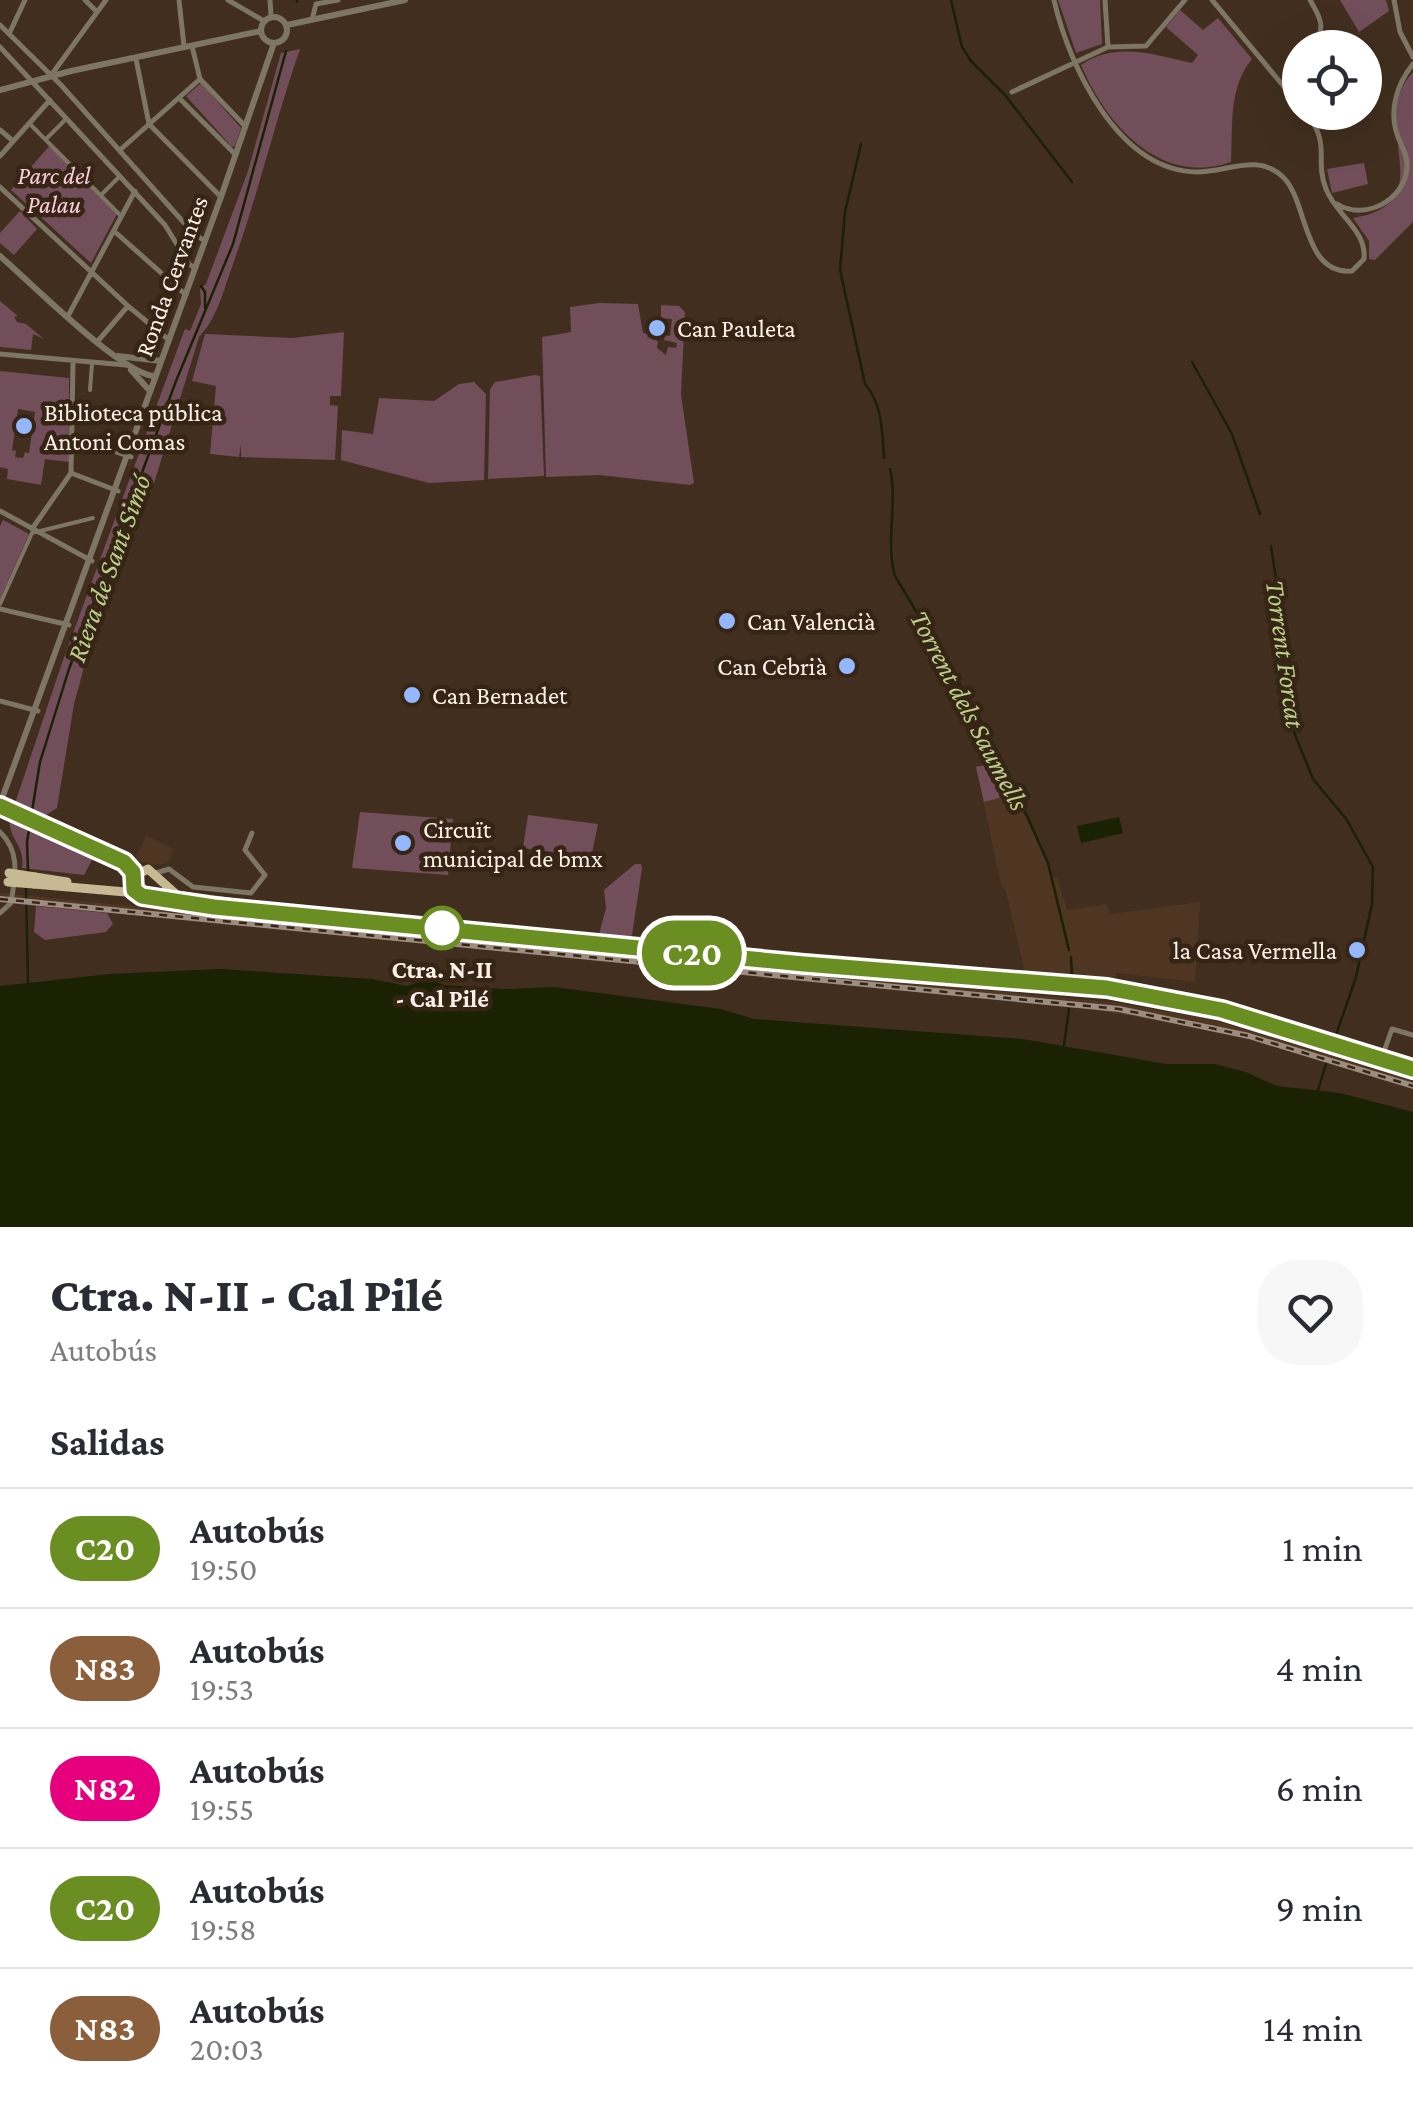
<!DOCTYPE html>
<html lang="es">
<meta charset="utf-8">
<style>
:root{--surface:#fff;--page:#f7f7f7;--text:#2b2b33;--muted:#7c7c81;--line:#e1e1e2}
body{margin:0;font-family:"Crimson Pro",serif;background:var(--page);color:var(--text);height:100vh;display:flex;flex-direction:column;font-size:38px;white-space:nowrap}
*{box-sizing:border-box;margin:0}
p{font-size:32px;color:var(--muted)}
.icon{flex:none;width:55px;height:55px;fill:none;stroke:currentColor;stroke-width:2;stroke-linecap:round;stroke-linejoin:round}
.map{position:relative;height:1227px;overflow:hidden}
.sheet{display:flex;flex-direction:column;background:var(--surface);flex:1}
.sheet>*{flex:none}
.badge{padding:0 20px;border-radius:32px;font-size:35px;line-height:65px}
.controls{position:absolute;left:1282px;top:30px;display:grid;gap:20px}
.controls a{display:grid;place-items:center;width:100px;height:100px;border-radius:50%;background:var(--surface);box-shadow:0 10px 40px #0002;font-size:50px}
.map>.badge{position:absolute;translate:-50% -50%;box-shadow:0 0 0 5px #fff}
h2{padding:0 50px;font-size:38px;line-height:90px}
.round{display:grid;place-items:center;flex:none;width:105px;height:105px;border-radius:40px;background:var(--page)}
.headline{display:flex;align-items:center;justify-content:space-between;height:170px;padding:0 50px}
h1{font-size:48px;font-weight:800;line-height:75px}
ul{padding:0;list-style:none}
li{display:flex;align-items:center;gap:30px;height:120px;padding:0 50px;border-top:2px solid var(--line)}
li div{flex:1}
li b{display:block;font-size:38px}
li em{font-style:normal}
li .badge{min-width:110px;font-weight:700;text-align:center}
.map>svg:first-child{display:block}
.built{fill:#4e3622}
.green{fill:#724e5a;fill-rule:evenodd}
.water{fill:#1a2203}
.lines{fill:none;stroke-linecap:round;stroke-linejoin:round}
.stream{stroke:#1a2203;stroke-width:2.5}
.pedestrian{stroke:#7d7664;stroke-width:4}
.minor{stroke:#7d7664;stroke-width:5}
.tertiary{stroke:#7d7664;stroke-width:6}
.primary{stroke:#c7b993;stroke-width:9}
.rail-casing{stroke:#9d8d80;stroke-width:6}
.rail{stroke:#362415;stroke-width:2.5;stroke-dasharray:8;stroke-linecap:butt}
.primary-bridge{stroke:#c7b993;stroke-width:9}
.line-casing{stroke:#fff;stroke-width:22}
.line{stroke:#6b8e23;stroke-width:15}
.poi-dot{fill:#94b7fd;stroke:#362415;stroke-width:4}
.stop-dot{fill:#fff;stroke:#6b8e23;stroke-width:5}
.labels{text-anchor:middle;stroke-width:9;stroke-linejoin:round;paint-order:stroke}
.park-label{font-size:25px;font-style:italic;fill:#fbccda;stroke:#362415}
.street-label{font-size:25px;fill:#fef2e8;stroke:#362415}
.poi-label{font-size:25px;fill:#fef2e8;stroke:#362415;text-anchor:start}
.stop-label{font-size:25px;font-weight:bold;fill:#fef2e8;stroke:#362415}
.water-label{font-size:28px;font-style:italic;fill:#bacf8a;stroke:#362415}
</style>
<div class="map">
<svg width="1413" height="1227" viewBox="0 0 1413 1227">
<rect width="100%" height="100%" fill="#412e1e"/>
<path class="built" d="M 995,763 L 1036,835 L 1053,878 L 1057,878 L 1067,910 L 1106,904 L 1111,914 L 1200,902 L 1195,982 L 1116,973 L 1115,979 L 1025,972 L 1006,892 L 1001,885 L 976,767 Z
M 146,836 L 174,849 L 168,863 L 156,865 L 135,860 Z
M 0,893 L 1119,1003 L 1204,1018 L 1306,1045 L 1413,1079 L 1413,1089 L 1235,1034 L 1084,1008 L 0,902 Z"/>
<path class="green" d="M 1058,0 L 1100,0 L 1102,44 L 1076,53 Z
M 1340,0 L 1386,0 L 1389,11 L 1359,32 Z
M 1180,10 L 1203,30 L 1218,18 L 1252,59 C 1228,88 1233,126 1231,162 C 1160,187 1106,124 1081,65 C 1116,41 1154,55 1192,63 L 1198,55 L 1166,27 Z
M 300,49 C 275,121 258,195 232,267 C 223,292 217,318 199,337 L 155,480 L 95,627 L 74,704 L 57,808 L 43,817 L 40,833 L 93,858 L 84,875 L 22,868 C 26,845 7,838 10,818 L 62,663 L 180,342 L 185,329 L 190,331 L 201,304 L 200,289 L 206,284 L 248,171 L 281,53 Z
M 1413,72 L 1413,222 L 1375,260 L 1369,259 L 1369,241 L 1353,218 C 1370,215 1382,211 1395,198 C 1413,161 1376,111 1413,72 Z
M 201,83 L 241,128 L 235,146 L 232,147 L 186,96 Z
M 51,144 L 117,214 L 91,263 L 11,190 Z
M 1364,163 L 1368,184 L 1332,193 L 1327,169 Z
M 20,211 L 37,229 L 14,255 L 0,243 L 0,233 Z
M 0,301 L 18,316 L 14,317 L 17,322 L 26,324 L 44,339 L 33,334 L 31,350 L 0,347 Z
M 599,303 L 638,304 L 643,333 L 649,334 L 647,337 L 658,341 L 657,348 L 666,355 L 668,347 L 676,348 L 677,343 L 664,340 L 665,335 L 670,336 L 672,319 L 661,318 L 661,305 L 679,306 L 685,312 L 681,395 L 694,483 L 690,485 L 599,475 L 546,477 L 542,337 L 571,332 L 570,307 Z
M 344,332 L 341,396 L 330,396 L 330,405 L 338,406 L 335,460 L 241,457 L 241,444 L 239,457 L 210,454 L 216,386 L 192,381 L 205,334 L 292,338 Z
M 0,371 L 69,378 L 69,462 L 45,459 L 41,485 L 7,479 L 8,469 L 0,467 ZM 18,409 L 35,412 L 29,453 L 25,452 L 23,458 L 15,457 L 16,451 L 12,450 Z
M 535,375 L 540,376 L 544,476 L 488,479 L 490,389 L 495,382 Z
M 474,382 L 486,394 L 484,480 L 429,483 L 341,460 L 342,430 L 373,434 L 379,398 L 434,401 L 459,384 Z
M 3,520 L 29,534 L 0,599 L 0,526 Z
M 995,763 L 1003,797 L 984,802 L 976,767 Z
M 360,812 L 453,819 L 448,875 L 352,868 Z
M 528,815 L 598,824 L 591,858 L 523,848 Z
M 635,864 L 641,864 L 642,868 L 632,935 L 628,940 L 598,938 L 606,908 L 604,890 Z
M 36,906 L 107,913 L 113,924 L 106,932 L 45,940 L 34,932 Z"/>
<path class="water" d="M 1119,817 L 1123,833 L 1081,843 L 1077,826 Z
M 220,969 L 372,979 L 407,986 L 429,979 L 444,985 L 505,989 L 554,987 L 721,1009 L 754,1019 L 1023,1039 L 1166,1064 L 1214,1064 L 1246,1072 L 1277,1086 L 1340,1093 L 1413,1112 L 1413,1227 L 0,1227 L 0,986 L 109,974 Z"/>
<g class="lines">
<path class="stream" d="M 951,0 L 962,47 L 971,61 L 1005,95 L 1072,182
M 297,2 L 297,0
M 861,144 L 845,212 L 840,270 L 865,384 C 883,405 882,432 884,458
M 201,286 L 205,292 L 205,308
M 1192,362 L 1232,434 L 1260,514
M 890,469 C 898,504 885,541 895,576 L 978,715 L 1005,776 L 1027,816 L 1048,863 L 1069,950
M 1271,546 L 1281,613 L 1283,672 L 1290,722 L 1313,779 L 1347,820 L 1373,867 L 1372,904 L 1356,977 L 1336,1035
M 28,871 L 27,842 L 40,762 L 69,669 L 176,381 L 233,244 L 286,51
M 26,889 L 28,983
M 1071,957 L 1072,977
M 1064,1045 L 1069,1009
M 1330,1052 L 1331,1049
M 1318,1090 L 1326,1064"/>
<path class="pedestrian" d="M 29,123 L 121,216
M 47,138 L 65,120
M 101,195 L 119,177
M 90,390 L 92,364
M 0,604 L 32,533 L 93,518"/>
<path class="minor" d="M 85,0 L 97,12
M 179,0 L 184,46
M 228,0 L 264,21
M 270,0 L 271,17
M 1054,0 C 1069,66 1118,171 1197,172 C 1228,172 1258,152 1284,178 C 1308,203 1303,275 1352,271 L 1364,259 C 1367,230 1335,214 1326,189 C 1314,158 1332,146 1306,112
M 1105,0 L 1108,47
M 1212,0 L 1300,106
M 1310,0 C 1322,20 1326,28 1312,48
M 1394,0 L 1400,32 L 1413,57
M 312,20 L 316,4 L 338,0
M 0,25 L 61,85 L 194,234 L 205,241
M 9,34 L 25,0
M 0,47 L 165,225 L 189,264 L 195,268
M 136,59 L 149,124 L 221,197
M 52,74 L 106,0
M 200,79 L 245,126
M 1286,88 L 1300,66
M 1012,92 L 1108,47 L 1146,46 L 1185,0
M 179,98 L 235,154
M 0,130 L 13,141
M 120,150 L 200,79 L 192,46
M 0,156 L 50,100
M 0,187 L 128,306 L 169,340
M 1337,204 C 1364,221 1405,201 1407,167 C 1408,156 1402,147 1398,137 C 1388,111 1397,84 1413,64
M 114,231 L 186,295
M 68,316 L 135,191
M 97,342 L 128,306
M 0,354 L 126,365
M 72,437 L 131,457
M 71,473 L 118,491
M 0,511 L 92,561
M 32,529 L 71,473 L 73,363
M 0,609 L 69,625
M 0,701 L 38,711
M 0,806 L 144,870
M 0,832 C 21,852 15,877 11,903 L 0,913
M 156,873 L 169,869 L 193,887 L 251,893 L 265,875 L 245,850 L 252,833
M 1382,1057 L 1392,1029 L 1413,1035"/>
<path class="tertiary" d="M261 30a13 13 0 1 1 26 0a13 13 0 1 1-26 0Z
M 287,25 L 405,0
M 0,90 L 71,71 L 261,31
M 0,256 C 29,281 122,375 155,376
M 118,356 L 161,361
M 131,370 L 149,390
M 0,804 L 221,197 L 274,43"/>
<path class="primary" d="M 35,877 L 67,882
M 34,884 L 137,893 L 187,904 L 237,909 L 749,959 L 1107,988 L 1222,1010 L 1413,1069
M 137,893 L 133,886 L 134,876 L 148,869 L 177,895 L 243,904"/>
<defs>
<path id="rail" d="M 0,899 L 1119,1009 L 1249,1036 L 1413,1086"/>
</defs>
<use href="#rail" class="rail-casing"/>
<use href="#rail" class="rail"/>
<path class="primary-bridge" d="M 9,873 L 35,877
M 8,882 L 34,884"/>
</g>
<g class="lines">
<defs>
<path id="line" d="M 0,806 L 124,862 L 133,872 L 134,890 L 142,896 L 214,907 L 804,964 L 1107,988 L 1222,1010 L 1413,1069"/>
</defs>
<use href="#line" class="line-casing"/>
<use href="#line" class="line"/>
</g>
<g class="poi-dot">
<circle cx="657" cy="328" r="10"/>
<circle cx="24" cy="426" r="10"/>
<circle cx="727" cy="621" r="10"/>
<circle cx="847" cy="666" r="10"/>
<circle cx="412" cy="695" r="10"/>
<circle cx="403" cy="843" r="10"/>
<circle cx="1357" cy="950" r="10"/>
</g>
<circle class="stop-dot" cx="442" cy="928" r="20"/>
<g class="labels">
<g class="park-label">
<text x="54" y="184">Parc del<tspan x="54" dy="29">Palau</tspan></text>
</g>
<g class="street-label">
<text transform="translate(171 276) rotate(-70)" y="9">Ronda Cervantes</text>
</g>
<g class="poi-label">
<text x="677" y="337">Can Pauleta</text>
<text x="44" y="421">Biblioteca pública<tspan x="44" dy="29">Antoni Comas</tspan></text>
<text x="747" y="630">Can Valencià</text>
<text x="827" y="675" text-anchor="end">Can Cebrià</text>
<text x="432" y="704">Can Bernadet</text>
<text x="423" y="838">Circuït<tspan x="423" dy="29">municipal de bmx</tspan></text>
<text x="1337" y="959" text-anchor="end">la Casa Vermella</text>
</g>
<g class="stop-label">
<text x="442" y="978">Ctra. N-II<tspan x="442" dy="29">- Cal Pilé</tspan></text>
</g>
<g class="water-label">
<text transform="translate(108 568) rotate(-70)" y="10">Riera de Sant Simó</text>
<text transform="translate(1286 654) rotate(82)" y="10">Torrent Forcat</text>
<text transform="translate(970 710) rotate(62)" y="10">Torrent dels Saumells</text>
</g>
</g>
</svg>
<div class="controls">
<a><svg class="icon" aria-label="locate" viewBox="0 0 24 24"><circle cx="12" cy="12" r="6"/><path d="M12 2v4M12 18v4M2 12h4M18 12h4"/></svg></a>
</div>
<b class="badge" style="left:692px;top:953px;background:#6b8e23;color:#fff">C20</b>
</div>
<section class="sheet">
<div class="headline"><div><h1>Ctra. N-II - Cal Pilé</h1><p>Autobús</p></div><a class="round"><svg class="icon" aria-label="heart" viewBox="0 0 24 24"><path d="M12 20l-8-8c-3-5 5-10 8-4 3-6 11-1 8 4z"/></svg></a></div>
<h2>Salidas</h2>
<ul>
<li><span class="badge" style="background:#6b8e23;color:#fff">C20</span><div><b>Autobús</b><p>19:50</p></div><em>1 min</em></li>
<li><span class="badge" style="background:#8b5e3c;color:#fff">N83</span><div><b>Autobús</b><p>19:53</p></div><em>4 min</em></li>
<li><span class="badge" style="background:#e6007e;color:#fff">N82</span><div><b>Autobús</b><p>19:55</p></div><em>6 min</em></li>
<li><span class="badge" style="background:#6b8e23;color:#fff">C20</span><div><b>Autobús</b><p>19:58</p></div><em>9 min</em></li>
<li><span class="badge" style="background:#8b5e3c;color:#fff">N83</span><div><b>Autobús</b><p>20:03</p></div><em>14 min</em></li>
</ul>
</section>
